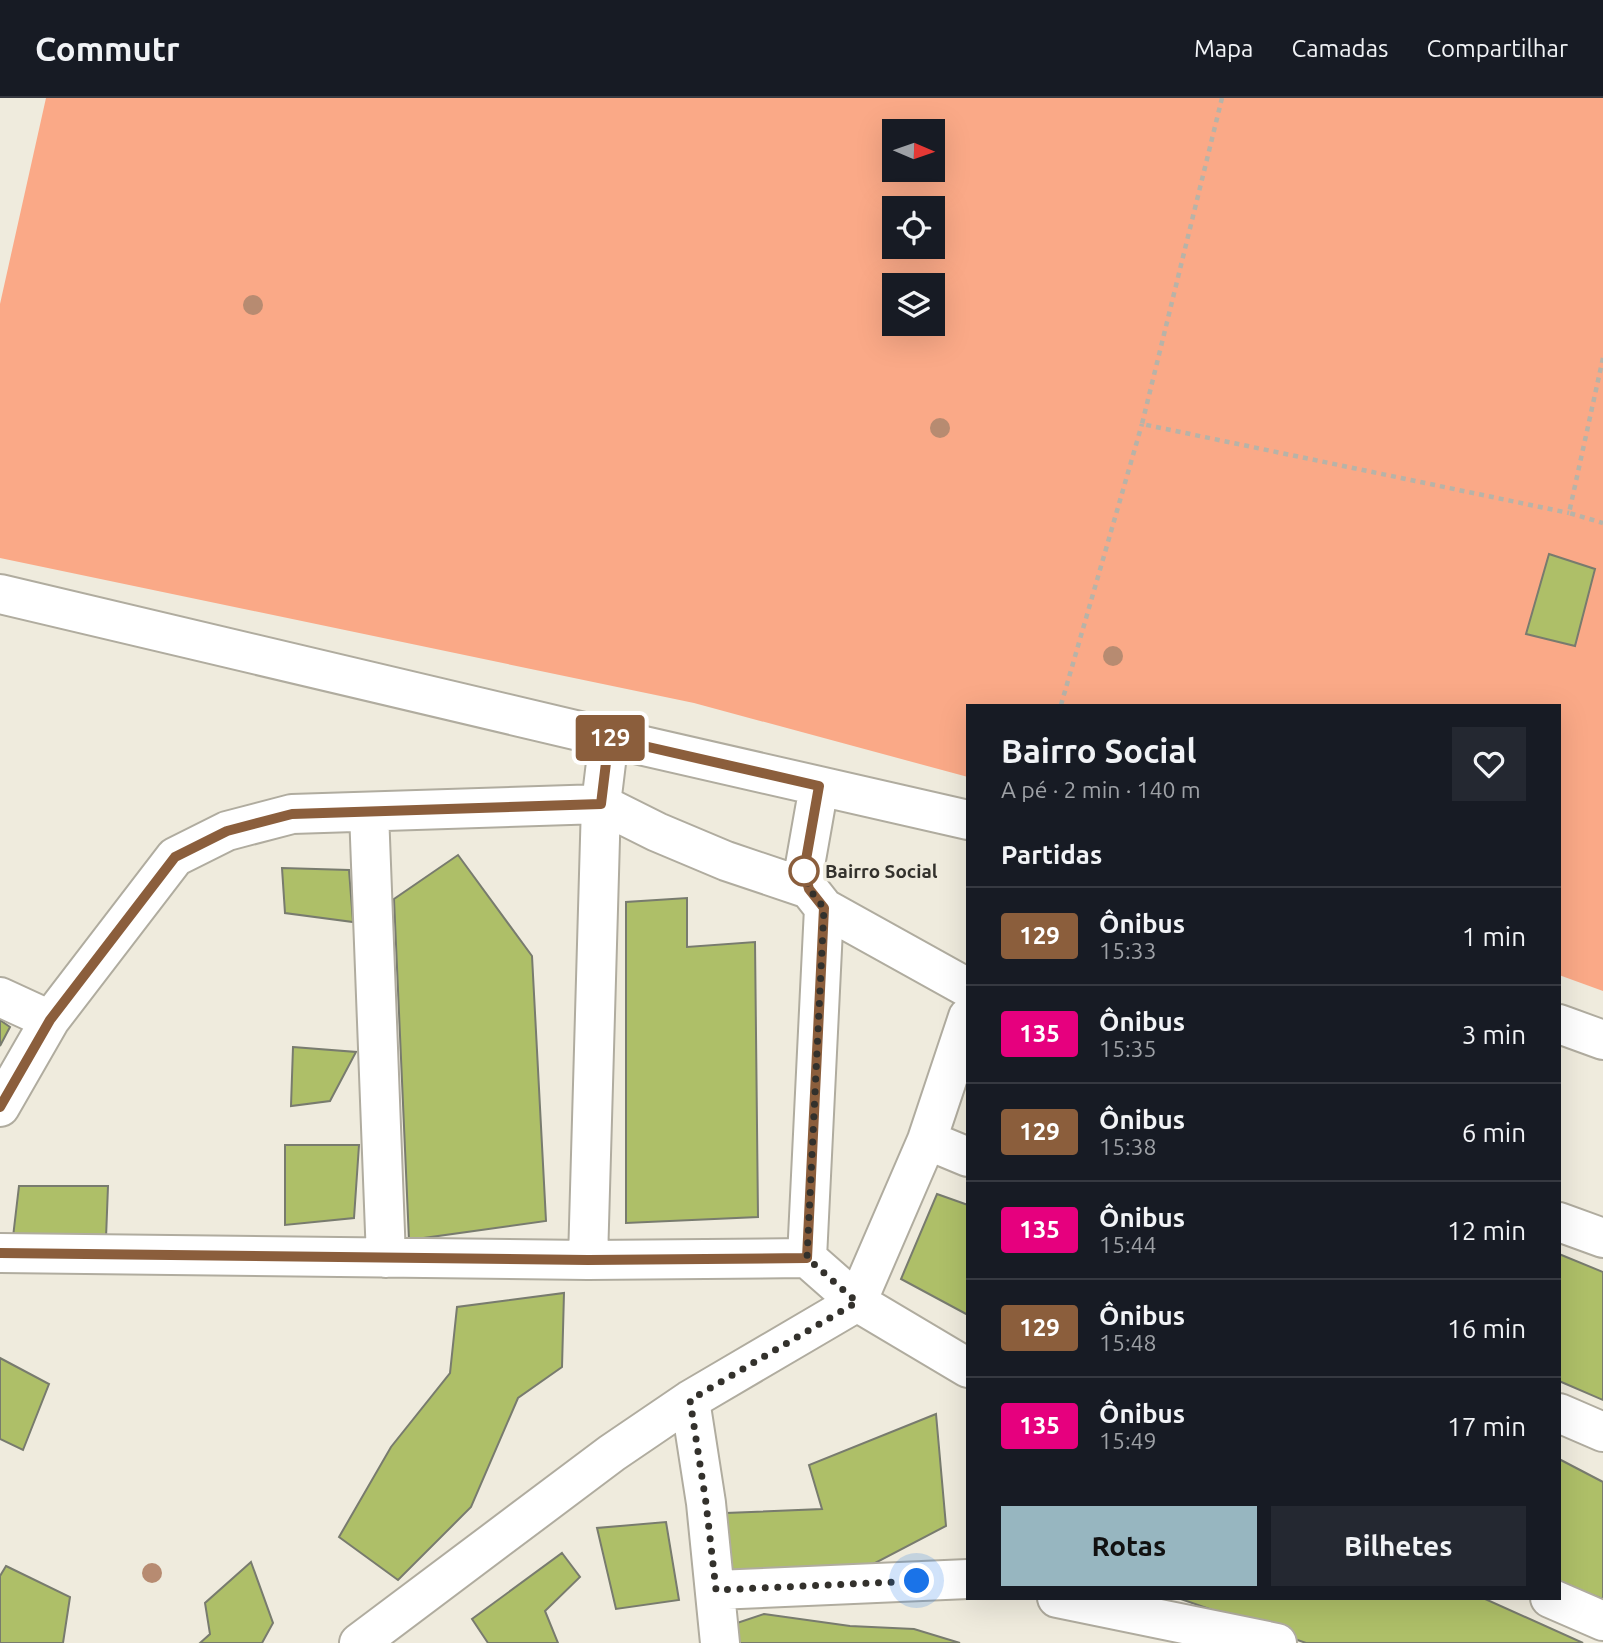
<!DOCTYPE html>
<html lang="pt">
<meta charset="utf-8">
<style>
:root{--surface:#171b24;--page:#242831;--text:#f1f3f6;--muted:#9ea1a6;--line:#363941;--accent:#97b6c0}
body{margin:0;font-family:Ubuntu,sans-serif;background:var(--page);color:var(--text);height:100vh;display:flex;flex-direction:column;font-size:26px;white-space:nowrap}
*{box-sizing:border-box;margin:0}
p{font-size:23px;color:var(--muted)}
.icon{flex:none;width:38px;height:38px;fill:none;stroke:currentColor;stroke-width:2;stroke-linecap:round;stroke-linejoin:round}
.map{position:relative;flex:1;overflow:hidden}
.drawer{position:absolute;left:966px;top:606px;width:595px;height:896px;display:flex;flex-direction:column;background:var(--surface);border-radius:0px;box-shadow:0 7px 28px #0002}
.drawer>*{flex:none}
.badge{padding:0 14px;border-radius:5px;font-size:24px;line-height:46px}
.needle{width:46px;rotate:92deg}
.fabs{position:absolute;left:882px;top:21px;display:grid;gap:14px}
.fabs a{display:grid;place-items:center;width:63px;height:63px;border-radius:0px;background:var(--surface);box-shadow:0 7px 28px #0002;font-size:35px}
.you{position:absolute;width:35px;height:35px;margin:-18px;border:5px solid #fff;border-radius:50%;background:#1a73e8;box-shadow:0 0 0 10px #1a73e833}
.map>.badge{position:absolute;translate:-50% -50%;box-shadow:0 0 0 4px #fff}
h2{padding:0 35px;font-size:26px;line-height:63px}
.round{display:grid;place-items:center;flex:none;width:74px;height:74px;border-radius:0px;background:var(--page)}
.headline{display:flex;align-items:center;justify-content:space-between;height:119px;padding:0 35px}
h1{font-size:33px;font-weight:700;line-height:52px}
.action{display:flex;gap:14px;margin-top:auto;padding:14px 35px}
.action a{flex:1;height:80px;border-radius:0px;background:var(--accent);color:#111;font-size:28px;font-weight:700;line-height:80px;text-align:center}
.action a+a{background:var(--page);color:var(--text)}
ul{padding:0;list-style:none}
li{display:flex;align-items:center;gap:21px;height:98px;padding:0 35px;border-top:2px solid var(--line)}
li div{flex:1}
li b{display:block;font-size:26px}
li em{font-style:normal}
li .badge{min-width:77px;font-weight:700;text-align:center}
header{display:flex;align-items:center;gap:42px;box-sizing:border-box;height:98px;padding:0 35px;background:var(--surface);border-bottom:2px solid var(--line)}
header strong{font-size:33px}
nav{display:flex;gap:38px;margin-inline-start:auto;font-size:24px}
.map>svg:first-child{display:block}
.green{fill:#faa987;fill-rule:evenodd}
.building{fill:#aebf68;stroke:#787b6e;stroke-width:2}
.lines{fill:none;stroke-linecap:round;stroke-linejoin:round}
.minor-casing{stroke:#b0ac9f;stroke-width:42}
.path{stroke:#b7b3a8;stroke-width:4.5;stroke-dasharray:5 5;stroke-linecap:butt}
.minor{stroke:#fff;stroke-width:38}
.tree{fill:#b78b71}
.line-casing{stroke:#fff;stroke-width:16}
.line{stroke:#8b5e3c;stroke-width:10}
.walk{stroke:#33312c;stroke-width:7;stroke-dasharray:0 12.6}
.stop-dot{fill:#fff;stroke:#8b5e3c;stroke-width:3.5}
.labels{text-anchor:middle;stroke-width:7;stroke-linejoin:round;paint-order:stroke}
.stop-label{font-size:19px;font-weight:bold;fill:#33312c;stroke:#efebdd;text-anchor:start}
</style>
<header>
<strong>Commutr</strong>
<nav><a>Mapa</a><a>Camadas</a><a>Compartilhar</a></nav>
</header>
<div class="map">
<svg width="1603" height="1545" viewBox="0 0 1603 1545">
<rect width="100%" height="100%" fill="#efebdd"/>
<path class="green" d="M 46,0 L 1603,0 L 1603,893 L 1559,877 L 1559,607 L 968,607 L 968,679 L 694,605 L 0,460 L 0,206 ZM 894,33 L 933,33 L 933,72 L 894,72 ZM 894,110 L 933,110 L 933,149 L 894,149 ZM 894,187 L 933,187 L 933,226 L 894,226 Z"/>
<path class="building" d="M 1549,456 L 1595,471 L 1575,548 L 1526,536 Z
M 458,757 L 532,858 L 546,1123 L 409,1142 L 394,801 Z
M 282,770 L 349,772 L 353,824 L 285,815 Z
M 687,800 L 687,849 L 755,844 L 758,1119 L 626,1125 L 626,804 Z
M 0,922 L 10,929 L 0,948 Z
M 293,949 L 356,954 L 330,1003 L 291,1008 Z
M 285,1047 L 359,1047 L 354,1120 L 285,1127 Z
M 19,1088 L 108,1088 L 106,1140 L 13,1139 Z
M 937,1096 L 968,1107 L 968,1217 L 901,1181 Z
M 1559,1156 L 1603,1174 L 1603,1302 L 1559,1283 Z
M 564,1195 L 562,1269 L 518,1300 L 471,1409 L 398,1482 L 339,1439 L 391,1349 L 450,1275 L 457,1209 Z
M 0,1260 L 49,1286 L 23,1352 L 0,1341 Z
M 936,1316 L 946,1428 L 835,1486 L 730,1478 L 726,1415 L 822,1411 L 809,1367 Z
M 1559,1361 L 1603,1384 L 1603,1501 L 1559,1484 Z
M 666,1424 L 679,1502 L 616,1511 L 597,1430 Z
M 562,1455 L 580,1479 L 545,1513 L 558,1545 L 488,1545 L 472,1521 Z
M 251,1464 L 273,1525 L 262,1545 L 200,1545 L 210,1536 L 205,1505 Z
M 6,1468 L 70,1499 L 63,1545 L 0,1545 L 0,1478 Z
M 1178,1500 L 1483,1500 L 1583,1545 L 1306,1545 Z
M 764,1516 L 850,1528 L 914,1531 L 960,1545 L 730,1545 L 731,1527 Z"/>
<g class="lines">
<defs>
<path id="minor" d="M 0,496 L 609,640 L 968,722
M 819,688 L 804,773 L 809,791 L 824,810 L 968,890
M 369,714 L 386,1160
M 0,899 L 50,922
M 1559,926 L 1603,942
M 0,1009 L 50,922 L 175,759 L 227,733 L 292,716 L 601,706 L 657,734 L 726,763 L 809,791
M 927,1042 L 968,1059
M 1559,1124 L 1603,1140
M 0,1155 L 588,1162 L 807,1160 L 857,1204 L 927,1042 L 968,919
M 807,1160 L 824,810
M 588,1162 L 601,706 L 609,640
M 690,1302 L 706,1405 L 720,1545
M 1559,1315 L 1603,1334
M 716,1492 L 968,1481
M 1057,1500 L 1277,1545
M 1550,1500 L 1603,1523
M 359,1545 L 612,1355 L 690,1302 L 857,1204 L 968,1270"/>
</defs>
<use href="#minor" class="minor-casing"/>
<path class="path" d="M 1222,0 L 1142,326 L 1569,415
M 1603,260 L 1569,415 L 1603,425
M 1061,607 L 1142,326"/>
<use href="#minor" class="minor"/>
</g>
<g class="tree">
<circle cx="253" cy="207" r="10"/>
<circle cx="940" cy="330" r="10"/>
<circle cx="1113" cy="558" r="10"/>
<circle cx="152" cy="1475" r="10"/>
</g>
<g class="lines">
<defs>
<path id="line" d="M 0,1009 L 50,922 L 175,759 L 227,733 L 292,716 L 601,706 L 609,640 L 819,688 L 804,773 L 809,791 L 824,810 L 807,1160 L 588,1162 L 0,1155"/>
</defs>
<use href="#line" class="line-casing"/>
<use href="#line" class="line"/>
<path class="walk" d="M 804,773 L 809,791 L 824,810 L 807,1160 L 857,1204 L 690,1302 L 706,1405 L 716,1492 L 917,1483"/>
</g>
<circle class="stop-dot" cx="804" cy="773" r="14"/>
<g class="labels">
<g class="stop-label">
<text x="825" y="780">Bairro Social</text>
</g>
</g>
</svg>
<div class="fabs">
<a><svg class="needle" viewBox="-14 -14 28 28"><path d="M0-13l5 13h-10z" fill="#e53935"/><path d="M0 13l5-13h-10z" fill="#9ea1a6"/></svg></a>
<a><svg class="icon" aria-label="locate" viewBox="0 0 24 24"><circle cx="12" cy="12" r="6"/><path d="M12 2v4M12 18v4M2 12h4M18 12h4"/></svg></a>
<a><svg class="icon" aria-label="layers" viewBox="0 0 24 24"><path d="M12 4l9 5-9 5-9-5zM3 14l9 5 9-5"/></svg></a>
</div>
<div class="you" style="left:917px;top:1483px"></div>
<b class="badge" style="left:610px;top:640px;background:#8b5e3c;color:#fff">129</b>
<section class="drawer">
<div class="headline"><div><h1>Bairro Social</h1><p>A pé · 2 min · 140 m</p></div><a class="round"><svg class="icon" aria-label="heart" viewBox="0 0 24 24"><path d="M12 20l-8-8c-3-5 5-10 8-4 3-6 11-1 8 4z"/></svg></a></div>
<h2>Partidas</h2>
<ul>
<li><span class="badge" style="background:#8b5e3c;color:#fff">129</span><div><b>Ônibus</b><p>15:33</p></div><em>1 min</em></li>
<li><span class="badge" style="background:#e6007e;color:#fff">135</span><div><b>Ônibus</b><p>15:35</p></div><em>3 min</em></li>
<li><span class="badge" style="background:#8b5e3c;color:#fff">129</span><div><b>Ônibus</b><p>15:38</p></div><em>6 min</em></li>
<li><span class="badge" style="background:#e6007e;color:#fff">135</span><div><b>Ônibus</b><p>15:44</p></div><em>12 min</em></li>
<li><span class="badge" style="background:#8b5e3c;color:#fff">129</span><div><b>Ônibus</b><p>15:48</p></div><em>16 min</em></li>
<li><span class="badge" style="background:#e6007e;color:#fff">135</span><div><b>Ônibus</b><p>15:49</p></div><em>17 min</em></li>
</ul>
<div class="action"><a>Rotas</a><a>Bilhetes</a></div>
</section>
</div>
